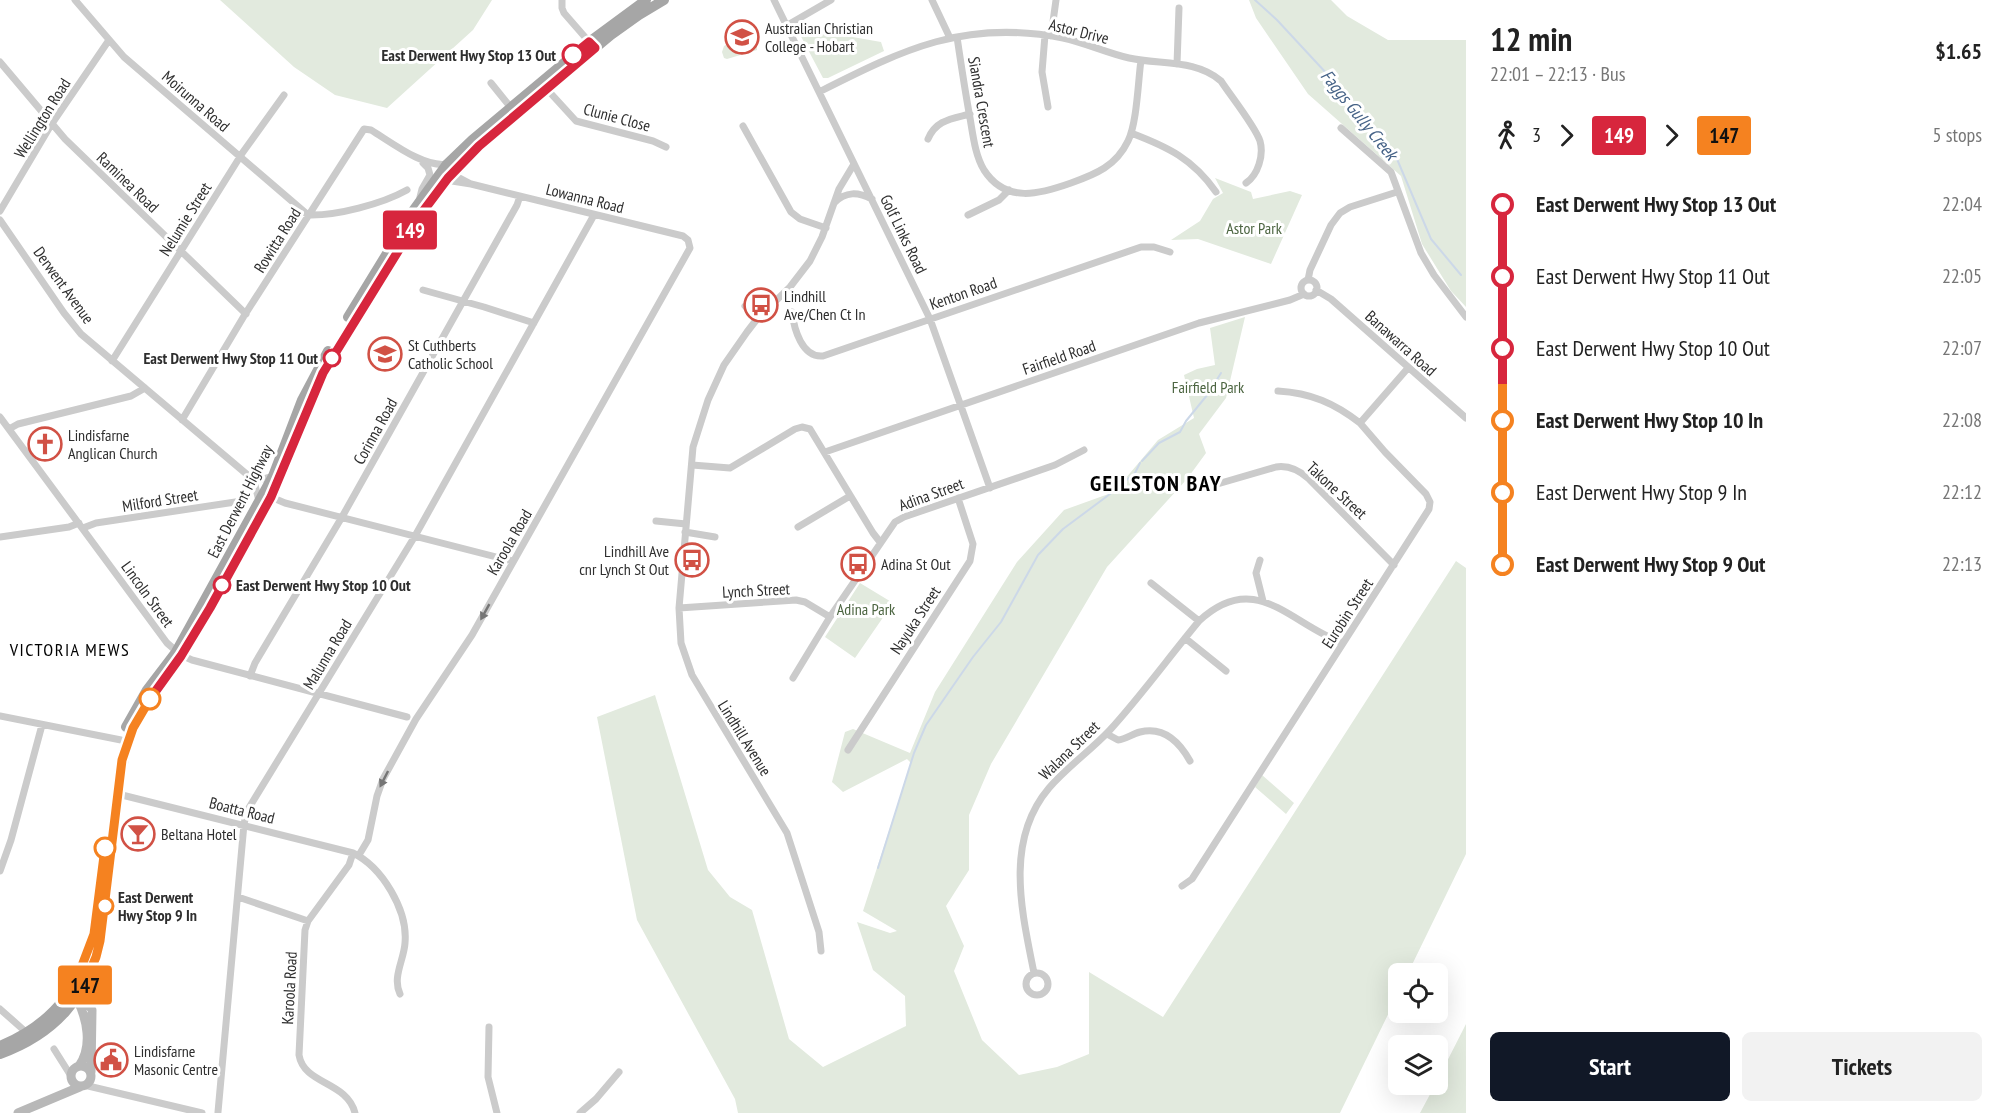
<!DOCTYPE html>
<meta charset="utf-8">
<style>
:root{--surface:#fff;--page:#f2f2f2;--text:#222;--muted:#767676;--accent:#111827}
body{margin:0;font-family:"PT Sans Narrow",sans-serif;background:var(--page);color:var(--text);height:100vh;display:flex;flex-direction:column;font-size:22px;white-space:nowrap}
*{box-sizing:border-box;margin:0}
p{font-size:20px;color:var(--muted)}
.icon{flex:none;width:33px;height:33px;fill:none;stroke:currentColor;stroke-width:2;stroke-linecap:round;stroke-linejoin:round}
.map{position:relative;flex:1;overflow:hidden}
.side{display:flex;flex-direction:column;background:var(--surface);width:540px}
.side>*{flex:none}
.badge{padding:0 12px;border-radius:4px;font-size:21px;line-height:39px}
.controls{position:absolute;left:1388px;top:963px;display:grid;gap:12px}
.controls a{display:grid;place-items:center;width:60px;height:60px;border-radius:9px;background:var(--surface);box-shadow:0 6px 24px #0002;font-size:30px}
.map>.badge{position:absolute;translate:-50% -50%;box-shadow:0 0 0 3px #fff}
.legs{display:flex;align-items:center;gap:9px;height:66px;padding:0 24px;font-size:20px}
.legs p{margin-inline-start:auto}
.overview{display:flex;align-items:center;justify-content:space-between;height:102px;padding:0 24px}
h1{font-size:33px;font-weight:800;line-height:45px}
.action{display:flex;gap:12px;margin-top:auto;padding:12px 24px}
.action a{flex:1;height:69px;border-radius:9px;background:var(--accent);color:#fff;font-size:24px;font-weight:800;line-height:69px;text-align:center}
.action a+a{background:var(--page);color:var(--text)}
ul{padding:0 24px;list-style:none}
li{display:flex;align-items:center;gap:21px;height:72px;font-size:22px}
li i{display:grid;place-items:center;width:9px;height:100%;margin:0 8px;background:currentColor}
li i::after{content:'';width:15px;height:15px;margin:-8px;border:4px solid;border-radius:50%;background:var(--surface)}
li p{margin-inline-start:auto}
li:first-child i{background:linear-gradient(#0000 50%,currentColor 0)}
li:last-child i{background:linear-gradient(currentColor 50%,#0000 0)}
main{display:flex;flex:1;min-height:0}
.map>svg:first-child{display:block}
.green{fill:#e2eade}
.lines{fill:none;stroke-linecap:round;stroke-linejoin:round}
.stream{stroke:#ccd8e8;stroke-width:2}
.street{stroke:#cbcbcb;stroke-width:7}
.secondary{stroke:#b8b8b8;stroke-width:9}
.primary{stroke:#a6a6a6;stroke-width:10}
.oneway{fill:#757575}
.line-1-casing{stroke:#fff;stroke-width:14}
.line-2-casing{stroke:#fff;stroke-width:14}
.line-1{stroke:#d7263d;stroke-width:9}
.line-2{stroke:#f58220;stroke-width:9}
.stop-1-dot{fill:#fff;stroke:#d7263d;stroke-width:3}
.stop-2-dot{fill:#fff;stroke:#f58220;stroke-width:3}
.labels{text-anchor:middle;stroke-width:6;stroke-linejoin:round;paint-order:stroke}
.poi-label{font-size:16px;fill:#2e2e2e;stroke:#fff;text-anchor:start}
.street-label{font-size:16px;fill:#2e2e2e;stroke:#fff}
.stop-label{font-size:16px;font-weight:bold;fill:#2e2e2e;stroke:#fff;text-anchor:end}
.park-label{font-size:16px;fill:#4c6541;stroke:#fff}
.water-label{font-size:18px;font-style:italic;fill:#466387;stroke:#fff}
.neighbourhood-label{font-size:18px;letter-spacing:1.5px;fill:#000;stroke:#fff}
.district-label{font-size:22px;font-weight:bold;letter-spacing:1.5px;fill:#000;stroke:#fff}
</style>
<main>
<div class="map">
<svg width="1466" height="1113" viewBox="0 0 1466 1113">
<rect width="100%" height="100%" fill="#fff"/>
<path class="green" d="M 220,0 L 492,0 L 473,30 L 387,108 L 335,95 L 294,67 Z
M 1249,0 L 1331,0 L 1347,16 L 1388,40 L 1466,40 L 1466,307 L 1451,291 L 1422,244 L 1401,176 L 1308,94 L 1256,18 Z
M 796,27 L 881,42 L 884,51 L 828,78 L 823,78 Z
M 748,34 L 755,34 L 757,36 L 757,50 L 727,59 L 724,58 L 722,52 L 724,46 Z
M 1215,178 L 1251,192 L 1253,199 L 1290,191 L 1302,195 L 1271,264 L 1198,239 L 1171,240 L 1200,221 L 1213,199 L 1223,193 Z
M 1245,317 L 1226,398 L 1199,434 L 1206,453 L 1187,479 L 1107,567 L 991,764 L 969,815 L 969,870 L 946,906 L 964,946 L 954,971 L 982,1040 L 1019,1075 L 1057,1067 L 1089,1054 L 1089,972 L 1163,1017 L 1456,561 L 1466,568 L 1466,854 L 1408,973 L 1398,974 L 1398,994 L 1340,1113 L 738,1113 L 735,1099 L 637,920 L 597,717 L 655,695 L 708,870 L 730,897 L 752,910 L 789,1039 L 823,1067 L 906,1026 L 905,996 L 873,970 L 857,922 L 890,933 L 897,931 L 863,911 L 911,763 L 907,759 L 843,792 L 832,782 L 845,732 L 853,729 L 910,753 L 935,692 L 1017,562 L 1064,510 L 1114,492 L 1158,440 L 1194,418 L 1184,375 L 1197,369 L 1215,365 L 1210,328 Z
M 860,583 L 893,603 L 855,658 L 825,637 Z
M 1262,775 L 1294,803 L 1286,814 L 1255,787 Z
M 1466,1024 L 1466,1113 L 1420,1113 L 1435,1085 L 1437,1084 L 1437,1081 Z"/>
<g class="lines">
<path class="stream" d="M 1255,0 L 1277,20 L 1328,75 L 1394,152 L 1431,239 L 1461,275
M 1142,461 L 1159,443 L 1180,432 L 1186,421 L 1208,394 L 1221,373
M 878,868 L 914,753 L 926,725 L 973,657 L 1001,622 L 1038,555 L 1063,529 L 1110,494 L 1135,473 L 1140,463"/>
<path class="street" d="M 75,0 L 124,57 L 308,215 C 336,216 382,204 407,190
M 562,0 L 562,8 L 564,13 L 591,44
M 774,0 L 930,319 L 990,488
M 932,0 L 950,38
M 786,26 L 831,0
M 1045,35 L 1042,72 L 1048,107
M 1051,36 L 1056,0
M 957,37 C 961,64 965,91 970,118 C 973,135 975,155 984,170 C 1006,204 1040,194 1071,183 C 1096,174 1116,166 1128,141 C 1137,123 1138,82 1141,60
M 0,62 L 65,139 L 246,314
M 1177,64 L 1179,8
M 491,83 L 512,109
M 544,86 L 576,121 L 653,141 L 666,147
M 819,92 C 904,49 965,19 1063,38 C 1086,43 1107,53 1129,58 C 1160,65 1196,59 1221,81 C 1230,95 1255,126 1260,141 C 1264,155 1258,175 1246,183
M 743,126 L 791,212 L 800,219 L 826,228
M 1341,128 L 1391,172 L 1421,253 L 1434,275 L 1466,317
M 1131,133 C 1168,147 1193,159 1216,192
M 928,139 C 936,120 951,119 970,114
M 450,173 L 471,184
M 420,197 L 422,189 L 430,175 L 428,168 L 423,163
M 834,203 C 846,191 858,192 872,199
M 0,211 L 51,125 L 109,40
M 968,215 L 999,200 L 1009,190
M 0,220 L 64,313 L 81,334 L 250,477 L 255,485 L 259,501
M 1308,280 L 1310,270 L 1331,225 L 1340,213 L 1350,207 L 1397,192
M1301 288a8 8 0 1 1 16 0a8 8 0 1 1-16 0Z
M 423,290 L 484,307 L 534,323
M 1316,290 L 1331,299 L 1466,418
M 745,306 L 757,319
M 792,312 C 794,329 802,358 823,356 L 1141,247 L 1154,247 L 1170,252
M 112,361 L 243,152 L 284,95
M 1278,391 C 1311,393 1334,403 1360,423
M 0,417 L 167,643 L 181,655 L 192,660 L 407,717
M 182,420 L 244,316 L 364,129 L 371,130 C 391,142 424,168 447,164
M 9,429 L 18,424 L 131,396 L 145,388
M 825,452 L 1199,323 L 1290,300 L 1304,294
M 692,465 L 730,468 L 795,429 L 802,427 L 810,429 L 873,533 L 880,542
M 250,477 L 263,479 L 273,476
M 1214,485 L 1276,467 C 1289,465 1299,470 1309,479 L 1394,565
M 271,497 L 285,503 L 512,561
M 656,521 L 686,524
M 798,527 L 850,496
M 83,528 L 96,523 L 242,501
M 685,532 L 715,537
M 0,537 L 69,527 L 79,523
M 1260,560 L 1256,573 L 1263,601
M 1151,583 L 1199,621
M 679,608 L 796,600 L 805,602 L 830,617
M 1185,638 L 1226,671
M 250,676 L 255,663 L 342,517 L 517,205 L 520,196
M 793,678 L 830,617 L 895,522 L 904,517 L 1055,465 L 1084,450
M 0,716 L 121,740
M 1107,734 L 1118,740 C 1126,739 1132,734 1140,732 C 1164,726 1180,743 1190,761
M 848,750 L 970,561 L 973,544 L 958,498
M 118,794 L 353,853 C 382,867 408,910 405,943 C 404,960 392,977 400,994
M 353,853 L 349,865 L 308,921 L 305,930 L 299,1055 C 304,1085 347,1081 355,1113
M 359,855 L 368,840 L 377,796 L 383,779 L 416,719 L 472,635 L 690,248 L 688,240 L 683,236 L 471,184 L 452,181 L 446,176
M 0,871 L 11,840 L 42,725
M 1182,886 L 1192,879 L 1429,509 L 1430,502 L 1426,494 L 1385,452 L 1360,423 L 1408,368
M 238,897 L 308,921
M 821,951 L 819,932 L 787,833 L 692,675 L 681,643 L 679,608 L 693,447 L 708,400 L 724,365 L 747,332 L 757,319 L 790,287 L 810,261 L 822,237 L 839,189 L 854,164
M1026 984a11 11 0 1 1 22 0a11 11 0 1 1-22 0Z
M 1034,973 C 1022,912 1004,841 1049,788 C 1067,767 1090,751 1109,731 C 1141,696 1169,657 1199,621 C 1256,568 1291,625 1343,643
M 0,1009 L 27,1033
M 489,1027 L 488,1077 L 497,1113
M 54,1049 L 71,1076
M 84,1085 L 202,1113
M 218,1112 L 244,824 L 247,811 L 415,536 L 594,215
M 580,1113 L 596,1099 L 619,1072"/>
<path class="secondary" d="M 81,992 L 92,1010 L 91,1072
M 77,999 C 87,1019 93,1046 79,1066
M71 1076a10 10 0 1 1 20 0a10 10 0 1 1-20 0Z
M 18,1113 L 82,1086"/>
<path class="primary" d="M 348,317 L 413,211 L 447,164 L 472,140 L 589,42 L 646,0
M 126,727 L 147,690 L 176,652 L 257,505 L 273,476 L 302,400 L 328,351
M 0,1046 C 56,1023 85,982 96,923
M 0,1054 C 55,1034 87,998 100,941 L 120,777 L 129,736 L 145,707 L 181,655 L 210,608 L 271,497 L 316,387 L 328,365 L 405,237 L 438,191 L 463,162 L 516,114 L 611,35 L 639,15 L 664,0"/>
</g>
<defs><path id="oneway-solid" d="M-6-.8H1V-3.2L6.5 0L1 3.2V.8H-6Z" transform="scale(1.5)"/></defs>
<g class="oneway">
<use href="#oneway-solid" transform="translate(485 612) rotate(119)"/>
<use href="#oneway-solid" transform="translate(384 779) rotate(117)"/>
</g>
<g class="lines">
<defs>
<path id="line-1" d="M 150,699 L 181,656 L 210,608 L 271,497 L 323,373 L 421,214 L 448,178 L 479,146 L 595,48 L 589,42 L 573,55"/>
<path id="line-2" d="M 105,848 L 94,934 L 75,984 L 81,992 L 96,957 L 100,941 L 122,760 L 133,728 L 150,699"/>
</defs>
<use href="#line-1" class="line-1-casing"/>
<use href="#line-2" class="line-2-casing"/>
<use href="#line-1" class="line-1"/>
<use href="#line-2" class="line-2"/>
</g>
<defs>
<symbol id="school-ring" viewBox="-11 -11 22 22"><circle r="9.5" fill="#fff" stroke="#d15145" stroke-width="1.5"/><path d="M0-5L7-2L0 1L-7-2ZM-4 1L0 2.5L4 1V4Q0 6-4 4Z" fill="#d15145"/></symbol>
<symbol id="bus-ring" viewBox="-11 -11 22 22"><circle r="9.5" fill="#fff" stroke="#d15145" stroke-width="1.5"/><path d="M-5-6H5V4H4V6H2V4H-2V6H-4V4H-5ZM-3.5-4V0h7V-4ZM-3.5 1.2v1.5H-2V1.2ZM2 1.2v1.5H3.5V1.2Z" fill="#d15145"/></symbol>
<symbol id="church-ring" viewBox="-11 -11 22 22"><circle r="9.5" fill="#fff" stroke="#d15145" stroke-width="1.5"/><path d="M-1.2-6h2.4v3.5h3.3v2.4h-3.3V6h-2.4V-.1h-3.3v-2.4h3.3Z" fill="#d15145"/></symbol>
<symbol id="bar-ring" viewBox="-11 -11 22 22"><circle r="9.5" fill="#fff" stroke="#d15145" stroke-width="1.5"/><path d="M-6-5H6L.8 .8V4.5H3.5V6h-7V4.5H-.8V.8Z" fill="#d15145"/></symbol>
<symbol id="civic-ring" viewBox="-11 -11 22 22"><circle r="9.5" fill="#fff" stroke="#d15145" stroke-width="1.5"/><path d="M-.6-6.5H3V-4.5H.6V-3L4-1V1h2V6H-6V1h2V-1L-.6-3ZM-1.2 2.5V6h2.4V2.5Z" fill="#d15145"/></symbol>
</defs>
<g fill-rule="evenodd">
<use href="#school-ring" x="723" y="18" width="38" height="38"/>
<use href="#bus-ring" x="742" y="286" width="38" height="38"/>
<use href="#school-ring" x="366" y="335" width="38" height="38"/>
<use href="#church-ring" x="26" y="425" width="38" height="38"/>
<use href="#bus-ring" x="673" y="541" width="38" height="38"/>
<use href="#bus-ring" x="839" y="545" width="38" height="38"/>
<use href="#bar-ring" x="119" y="815" width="38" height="38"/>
<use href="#civic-ring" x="92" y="1041" width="38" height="38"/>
</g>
<g class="stop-1-dot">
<circle cx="573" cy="55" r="10"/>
<circle cx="332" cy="358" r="8"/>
<circle cx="222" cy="585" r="8"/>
</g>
<g class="stop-2-dot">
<circle cx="150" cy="699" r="10"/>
<circle cx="105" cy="848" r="10"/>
<circle cx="105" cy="906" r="8"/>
</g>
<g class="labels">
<g class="poi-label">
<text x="765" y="34">Australian Christian<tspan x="765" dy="18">College - Hobart</tspan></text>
<text x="784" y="302">Lindhill<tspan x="784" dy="18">Ave/Chen Ct In</tspan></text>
<text x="408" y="351">St Cuthberts<tspan x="408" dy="18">Catholic School</tspan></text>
<text x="68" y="441">Lindisfarne<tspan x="68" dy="18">Anglican Church</tspan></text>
<text x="669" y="557" text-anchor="end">Lindhill Ave<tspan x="669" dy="18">cnr Lynch St Out</tspan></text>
<text x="881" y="570">Adina St Out</text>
<text x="161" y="840">Beltana Hotel</text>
<text x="134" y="1057">Lindisfarne<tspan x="134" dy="18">Masonic Centre</tspan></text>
</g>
<g class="street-label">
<text transform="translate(1079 31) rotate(14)" y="6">Astor Drive</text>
<text transform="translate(196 101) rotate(41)" y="6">Moirunna Road</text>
<text transform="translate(982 102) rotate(80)" y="6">Siandra Crescent</text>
<text transform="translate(617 117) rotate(15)" y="6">Clunie Close</text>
<text transform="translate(42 118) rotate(-58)" y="6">Wellington Road</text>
<text transform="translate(128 182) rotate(44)" y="6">Raminea Road</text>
<text transform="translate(585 198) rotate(14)" y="6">Lowanna Road</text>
<text transform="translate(185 219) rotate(-58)" y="6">Nelumie Street</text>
<text transform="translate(904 234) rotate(64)" y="6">Golf Links Road</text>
<text transform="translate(277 240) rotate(-58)" y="6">Rowitta Road</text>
<text transform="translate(64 285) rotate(54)" y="6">Derwent Avenue</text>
<text transform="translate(963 293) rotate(-19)" y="6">Kenton Road</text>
<text transform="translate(1401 343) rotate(42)" y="6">Banawarra Road</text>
<text transform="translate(1059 357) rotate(-19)" y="6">Fairfield Road</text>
<text transform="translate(375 431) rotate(-61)" y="6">Corinna Road</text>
<text transform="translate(1337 490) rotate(43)" y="6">Takone Street</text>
<text transform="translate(931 494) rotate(-20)" y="6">Adina Street</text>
<text transform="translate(160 500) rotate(-9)" y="6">Milford Street</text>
<text transform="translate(240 501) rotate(-63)" y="6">East Derwent Highway</text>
<text transform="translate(509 542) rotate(-60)" y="6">Karoola Road</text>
<text transform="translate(756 590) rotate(-3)" y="6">Lynch Street</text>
<text transform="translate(148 594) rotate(54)" y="6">Lincoln Street</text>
<text transform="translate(1347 613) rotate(-57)" y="6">Eurobin Street</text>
<text transform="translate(915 620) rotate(-57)" y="6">Nayuka Street</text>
<text transform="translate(327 654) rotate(-59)" y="6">Malunna Road</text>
<text transform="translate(745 738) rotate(58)" y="6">Lindhill Avenue</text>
<text transform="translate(1069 750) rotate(-44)" y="6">Walana Street</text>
<text transform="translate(242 810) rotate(14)" y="6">Boatta Road</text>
<text transform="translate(289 988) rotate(-87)" y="6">Karoola Road</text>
</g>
<g class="stop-label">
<text x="556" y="61">East Derwent Hwy Stop 13 Out</text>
<text x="318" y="364">East Derwent Hwy Stop 11 Out</text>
<text x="236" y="591" text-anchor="start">East Derwent Hwy Stop 10 Out</text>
<text x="118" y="903" text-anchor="start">East Derwent<tspan x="118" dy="18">Hwy Stop 9 In</tspan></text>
</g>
<g class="park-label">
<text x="1254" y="234">Astor Park</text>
<text x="1208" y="393">Fairfield Park</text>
<text x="866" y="615">Adina Park</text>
</g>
<g class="water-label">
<text transform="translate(1359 115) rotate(51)" y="6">Faggs Gully Creek</text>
</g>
<g class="neighbourhood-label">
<text x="70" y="656">VICTORIA MEWS</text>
</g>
<g class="district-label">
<text x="1156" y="491">GEILSTON BAY</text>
</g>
</g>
</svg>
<div class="controls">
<a><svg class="icon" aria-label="locate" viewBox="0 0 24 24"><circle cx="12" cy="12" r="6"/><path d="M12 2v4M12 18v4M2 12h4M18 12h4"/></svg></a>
<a><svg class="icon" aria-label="layers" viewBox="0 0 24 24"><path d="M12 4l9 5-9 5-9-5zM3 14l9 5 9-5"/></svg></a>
</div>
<b class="badge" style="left:410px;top:230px;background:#d7263d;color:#fff">149</b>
<b class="badge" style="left:85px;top:985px;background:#f58220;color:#111">147</b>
</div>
<section class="side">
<div class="overview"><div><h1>12 min</h1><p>22:01 – 22:13 · Bus</p></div><b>$1.65</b></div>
<div class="legs"><svg class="icon" aria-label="walk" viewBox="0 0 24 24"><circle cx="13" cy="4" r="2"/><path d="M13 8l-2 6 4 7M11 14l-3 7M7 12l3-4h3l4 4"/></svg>3<svg class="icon" aria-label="forward" viewBox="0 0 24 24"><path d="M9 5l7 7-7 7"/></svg><b class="badge" style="background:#d7263d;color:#fff">149</b><svg class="icon" aria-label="forward" viewBox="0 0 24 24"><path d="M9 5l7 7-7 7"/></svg><b class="badge" style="background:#f58220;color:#111">147</b><p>5 stops</p></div>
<ul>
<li><i style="color:#d7263d"></i><b>East Derwent Hwy Stop 13 Out</b><p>22:04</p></li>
<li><i style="color:#d7263d"></i><span>East Derwent Hwy Stop 11 Out</span><p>22:05</p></li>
<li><i style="color:#d7263d"></i><span>East Derwent Hwy Stop 10 Out</span><p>22:07</p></li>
<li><i style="color:#f58220"></i><b>East Derwent Hwy Stop 10 In</b><p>22:08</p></li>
<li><i style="color:#f58220"></i><span>East Derwent Hwy Stop 9 In</span><p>22:12</p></li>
<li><i style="color:#f58220"></i><b>East Derwent Hwy Stop 9 Out</b><p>22:13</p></li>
</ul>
<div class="action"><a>Start</a><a>Tickets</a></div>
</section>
</main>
